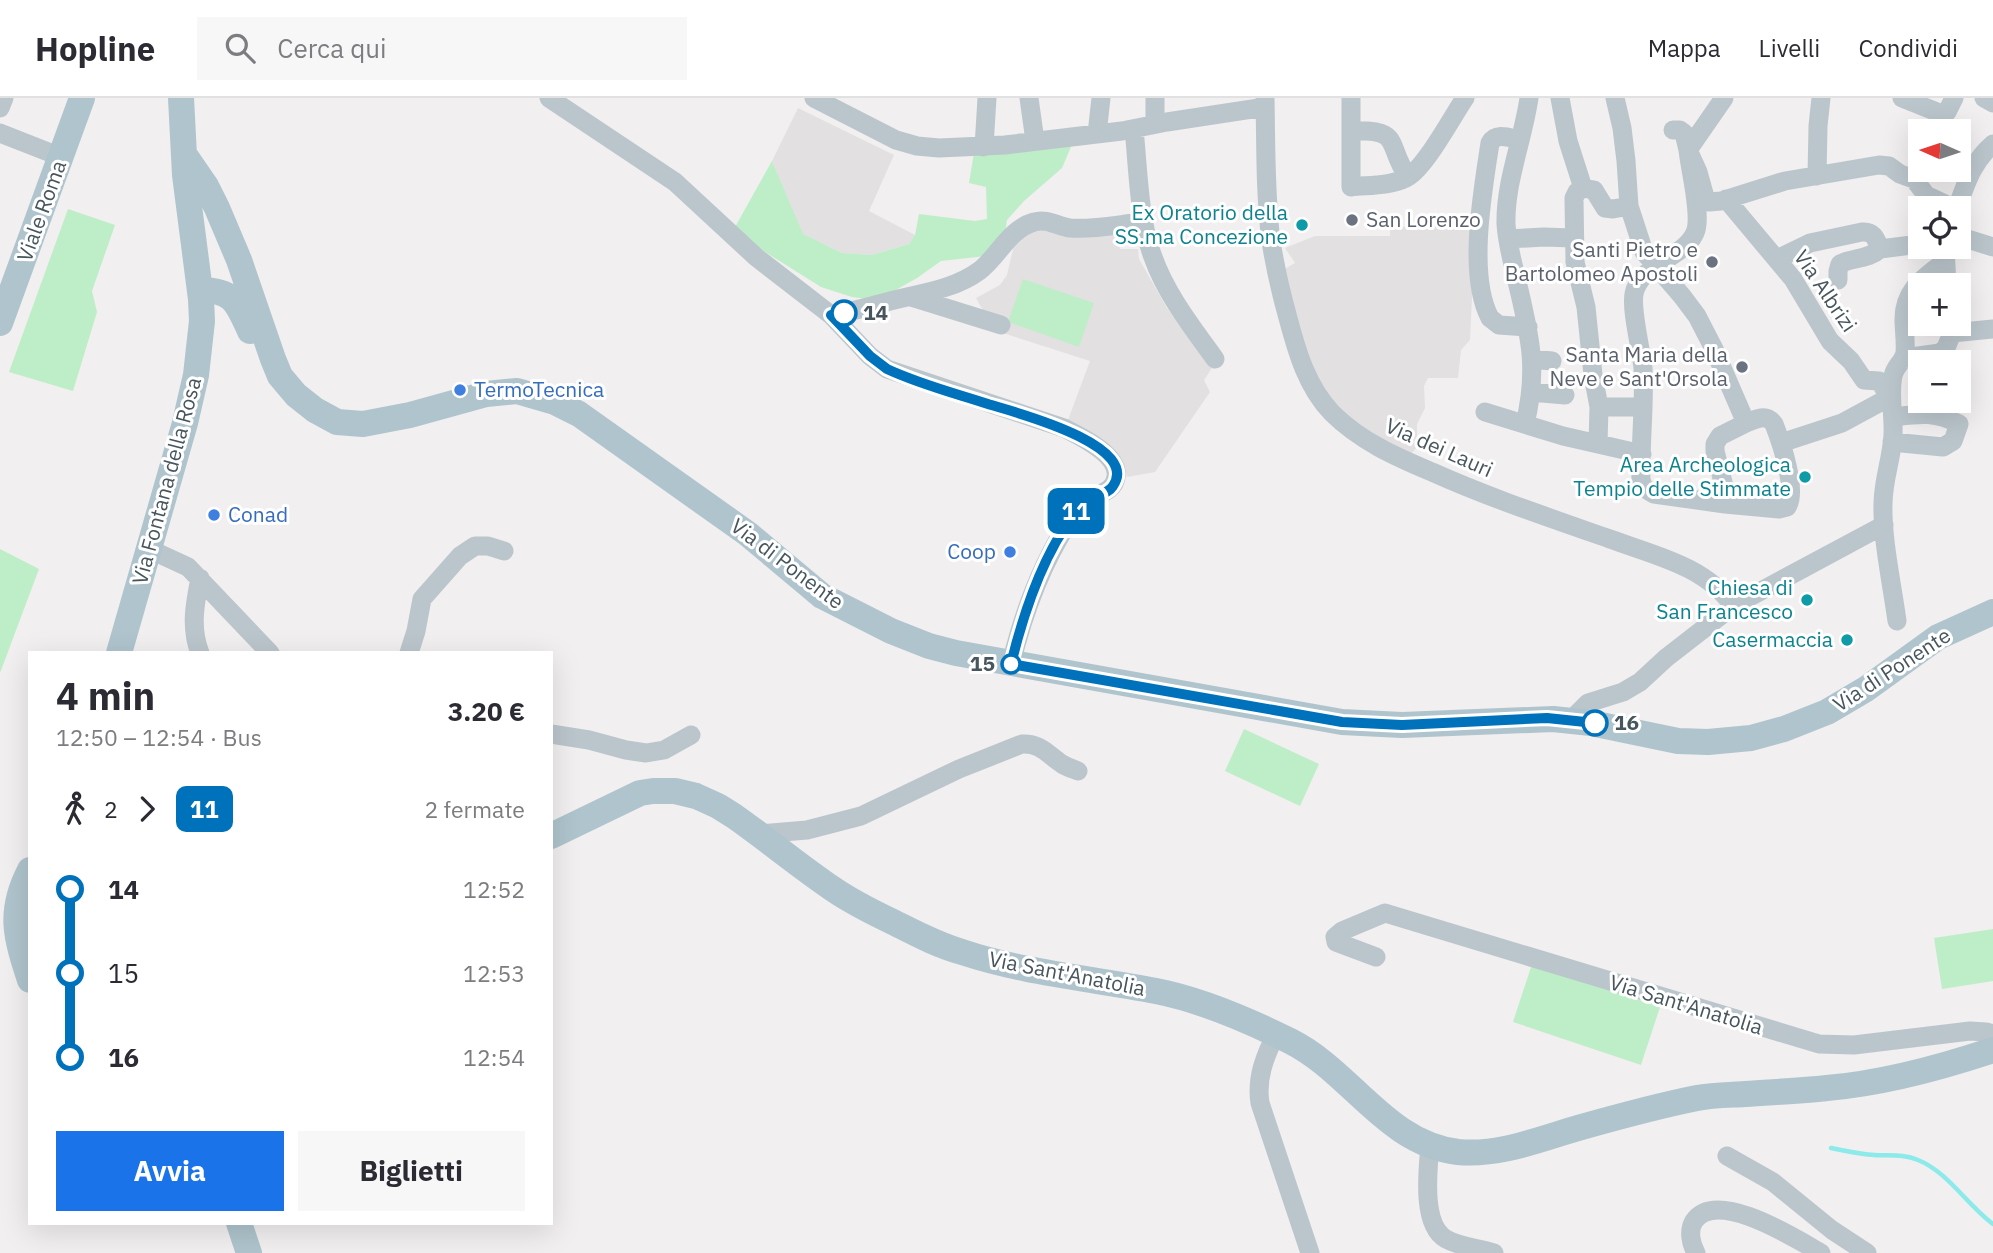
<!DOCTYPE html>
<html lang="it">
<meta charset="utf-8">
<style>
:root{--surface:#fff;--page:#f7f7f7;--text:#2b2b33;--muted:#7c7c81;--line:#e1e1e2;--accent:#1a73e8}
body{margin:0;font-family:"IBM Plex Sans",sans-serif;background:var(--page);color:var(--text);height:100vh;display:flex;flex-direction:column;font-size:26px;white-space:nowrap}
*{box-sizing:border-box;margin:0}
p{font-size:23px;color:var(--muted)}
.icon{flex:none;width:38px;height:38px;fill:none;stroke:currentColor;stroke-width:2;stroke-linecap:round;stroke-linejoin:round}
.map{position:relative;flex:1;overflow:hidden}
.side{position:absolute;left:28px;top:553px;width:525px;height:574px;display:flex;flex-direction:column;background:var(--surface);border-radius:0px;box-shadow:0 7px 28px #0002}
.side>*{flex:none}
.badge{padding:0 14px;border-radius:10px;font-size:24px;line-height:46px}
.needle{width:46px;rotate:273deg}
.controls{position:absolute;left:1908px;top:21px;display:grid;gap:14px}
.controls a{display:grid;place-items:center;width:63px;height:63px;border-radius:0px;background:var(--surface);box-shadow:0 7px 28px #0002;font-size:35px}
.map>.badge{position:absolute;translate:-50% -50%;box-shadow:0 0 0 4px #fff}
.legs{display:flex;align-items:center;gap:10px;height:77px;padding:0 28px;font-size:23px}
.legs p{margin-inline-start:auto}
.overview{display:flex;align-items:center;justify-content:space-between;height:119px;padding:0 28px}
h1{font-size:38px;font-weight:800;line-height:52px}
.button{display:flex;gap:14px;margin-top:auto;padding:14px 28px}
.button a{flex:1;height:80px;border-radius:0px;background:var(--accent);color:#fff;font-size:28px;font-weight:800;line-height:80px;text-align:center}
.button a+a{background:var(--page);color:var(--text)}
ul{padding:0 28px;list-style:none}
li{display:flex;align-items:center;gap:24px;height:84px;font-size:26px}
li i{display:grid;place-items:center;width:10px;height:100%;margin:0 9px;background:currentColor}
li i::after{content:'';width:18px;height:18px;margin:-9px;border:5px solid;border-radius:50%;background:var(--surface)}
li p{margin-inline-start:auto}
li:first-child i{background:linear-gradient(#0000 50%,currentColor 0)}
li:last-child i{background:linear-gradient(currentColor 50%,#0000 0)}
header{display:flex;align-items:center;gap:42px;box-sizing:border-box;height:98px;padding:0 35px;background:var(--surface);border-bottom:2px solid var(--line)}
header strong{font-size:33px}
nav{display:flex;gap:38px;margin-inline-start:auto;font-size:24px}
.search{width:490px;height:63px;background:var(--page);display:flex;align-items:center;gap:18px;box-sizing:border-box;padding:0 24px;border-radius:0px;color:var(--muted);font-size:26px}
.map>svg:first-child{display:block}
.education{fill:#e2e0e1}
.green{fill:#beeec7}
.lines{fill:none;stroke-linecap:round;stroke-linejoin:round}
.stream{stroke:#8ceaea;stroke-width:4.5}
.minor{stroke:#bbc6cc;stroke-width:19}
.major{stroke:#afc4cd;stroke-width:26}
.line-1-casing{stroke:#fff;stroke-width:16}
.line-1{stroke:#0072bc;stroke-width:10}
.worship-dot{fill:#6b7280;stroke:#fff;stroke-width:2.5}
.culture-dot{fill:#0f9aa8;stroke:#fff;stroke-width:2.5}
.stop-1-dot{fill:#fff;stroke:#0072bc;stroke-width:3.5}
.shop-dot{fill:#3f7fe0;stroke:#fff;stroke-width:2.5}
.labels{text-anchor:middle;stroke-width:6;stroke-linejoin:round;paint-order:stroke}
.street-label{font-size:21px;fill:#47565c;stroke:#fff}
.culture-label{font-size:21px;fill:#0d838f;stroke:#fff;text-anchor:end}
.worship-label{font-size:21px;fill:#5b616d;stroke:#fff;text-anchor:end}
.stop-label{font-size:21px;font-weight:bold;fill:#47565c;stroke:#fff;text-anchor:start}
.shop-label{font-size:21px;fill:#366cbe;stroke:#fff;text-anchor:start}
</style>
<header>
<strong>Hopline</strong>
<div class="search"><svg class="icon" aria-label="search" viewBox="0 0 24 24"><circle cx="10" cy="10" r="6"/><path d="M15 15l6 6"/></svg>Cerca qui</div>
<nav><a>Mappa</a><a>Livelli</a><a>Condividi</a></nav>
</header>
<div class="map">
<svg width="1993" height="1155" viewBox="0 0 1993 1155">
<rect width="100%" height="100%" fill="#f1efef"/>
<path class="education" d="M 798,10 L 894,57 L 869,113 L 915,137 L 909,146 L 872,157 L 842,155 L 802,136 L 772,63 Z
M 1421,127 L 1450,130 L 1471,130 L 1473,177 L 1470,242 L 1461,252 L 1458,280 L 1428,280 L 1424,288 L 1425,310 L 1417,326 L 1417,349 L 1411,356 L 1373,342 L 1329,302 L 1308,264 L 1283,172 L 1295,165 L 1285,150 L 1315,138 L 1390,138 L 1390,130 Z
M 1031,130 L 1119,134 L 1120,151 L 1138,151 L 1139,161 L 1167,210 L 1212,270 L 1204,282 L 1210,294 L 1155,374 L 1127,379 L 1121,360 L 1068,322 L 1090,263 L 1000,234 L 985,216 L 976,200 L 1000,187 L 1007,177 L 1015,143 Z"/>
<path class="green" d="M 1073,44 L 1062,70 L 1024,103 L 1007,122 L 1005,135 L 986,158 L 941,163 L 917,180 L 894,193 L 868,201 L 852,199 L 821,189 L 762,152 L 735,129 L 772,63 L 803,136 L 842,155 L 872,157 L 909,146 L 915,137 L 919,116 L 975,123 L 987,121 L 986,89 L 969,85 L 974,55 Z
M 68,111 L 115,127 L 92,193 L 97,214 L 73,293 L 9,274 Z
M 1023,181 L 1094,205 L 1079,249 L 1008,224 Z
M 0,451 L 39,471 L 0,575 Z
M 1244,631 L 1319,666 L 1300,708 L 1225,673 Z
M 1993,831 L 1993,883 L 1942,891 L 1934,840 Z
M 1532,866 L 1660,909 L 1641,967 L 1513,924 Z"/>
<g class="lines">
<path class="stream" d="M 1831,1050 C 1845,1053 1859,1056 1874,1057 C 1889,1058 1904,1056 1918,1062 C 1948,1074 1967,1107 1993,1126"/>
<path class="minor" d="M 549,0 L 675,84 L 756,159 L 831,217 L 870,258 L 887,271 L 1064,330 C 1080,338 1120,357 1116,379 C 1114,394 1099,395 1088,402 C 1081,407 1075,414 1070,422 C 1042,465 1023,516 1011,566
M 814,0 L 896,42 L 917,48 L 939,50 L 1005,47 L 1122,33 L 1167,24 L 1265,9
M 1029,0 L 1035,43
M 1155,0 L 1155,26
M 1265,0 C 1266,47 1265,96 1271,143 C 1275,169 1281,195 1288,220 C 1297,254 1307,289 1332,315 C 1360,343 1396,359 1432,374 C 1490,400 1550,420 1610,441 C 1653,457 1706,468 1733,508
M 1351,0 L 1351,89 C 1368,87 1390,88 1406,80 C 1424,72 1452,19 1465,0
M 1560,0 L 1568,43 L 1583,90
M 1615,0 L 1622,30 L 1626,63 L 1629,108
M 1902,0 L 1942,16 L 1947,14 L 1954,0
M 1984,0 L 1993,5
M 0,10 L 4,0
M 1134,31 C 1138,69 1139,124 1153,159 C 1166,196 1192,229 1215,261
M 1673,32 L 1680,32 L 1684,35 L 1688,52 L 1698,74 L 1705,99 L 1709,104 L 1721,103 L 1785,83 L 1879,67 L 1889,68 L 1900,76 L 1914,81 L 1926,97 L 1954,110
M 1351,33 C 1404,31 1385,46 1408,79
M 0,35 L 61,59
M 1097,36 L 1101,0
M 1520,42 C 1510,40 1496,34 1490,45 C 1483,92 1467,177 1490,220 L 1499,227 L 1528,229
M 984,49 L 987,0
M 1817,78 L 1818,28 L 1821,0
M 1583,90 L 1594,92 L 1605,110 L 1613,111 L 1629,108 L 1644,154 L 1682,198 L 1697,218 L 1714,251 L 1746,325 C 1757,321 1766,315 1774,326 C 1781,344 1798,393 1787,409 L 1779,411 L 1725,406 L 1654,396 L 1644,390 L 1641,382 C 1640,345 1645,307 1643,270 C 1641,251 1631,212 1634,196 C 1639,166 1688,159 1696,132 C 1701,114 1690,72 1688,52 L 1724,0
M 1583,90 L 1577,94 L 1574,100 L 1575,164 L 1586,209 L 1593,277 L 1599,309 L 1598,346
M 1726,101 L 1793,181 L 1830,243 L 1851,263 L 1864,282 L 1879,283 L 1890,299 L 1842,325 L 1781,345
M 1957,110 C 1966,86 1972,64 1993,46
M 1958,138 L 1993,149
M 1508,141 L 1544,139 L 1573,140
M 1945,149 L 1947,187
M 1777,161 L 1810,145 L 1862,134 C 1874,133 1876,141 1880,151 L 1920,146
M 1838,182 L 1838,173 L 1840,166 C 1853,159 1868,162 1880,151
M 911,199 L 1001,227
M 831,217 C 849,214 865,210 883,205 C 914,196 952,193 979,173 C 998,159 1009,131 1034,124 C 1047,120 1057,128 1070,130 C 1094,132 1120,126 1144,124
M 1951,226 L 1952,235 L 1993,231
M 1904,260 L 1940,255 L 1946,250 L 1952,235
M 1532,261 L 1552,263
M 1531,294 L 1565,297
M 1599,309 L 1643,309
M 1485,314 L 1563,338 L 1642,356
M 1525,326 C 1539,268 1529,235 1516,179 C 1512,162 1507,144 1506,126 C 1505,84 1523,42 1529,0
M 1892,344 L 1943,349 L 1953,343 L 1959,326 C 1934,313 1919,316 1893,319
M 1725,406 L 1723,384 L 1715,353 L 1715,346 L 1720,338 L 1746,325
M 149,451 L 188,469 L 270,555
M 200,480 C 195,505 190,530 200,555
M 1897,523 C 1892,486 1882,441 1883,406 C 1883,382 1892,360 1893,337 C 1894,317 1889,298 1893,278 C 1895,268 1903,264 1905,255 C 1906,244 1904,232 1904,221 C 1904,192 1923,180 1944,164
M 409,555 L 416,533 L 422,501 L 460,458 L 475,448 L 488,448 L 504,453
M 1571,622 L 1588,605 L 1623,594 L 1640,584 L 1666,560 L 1733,508 L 1884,427
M 551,636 L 589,642 L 626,652 L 646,655 L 664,652 L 691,637
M 759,736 L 807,732 L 861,718 L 959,671 L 1022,646 C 1041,645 1048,657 1062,666 C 1067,669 1073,671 1078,673
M 1376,859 L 1336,844 L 1335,839 L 1342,833 L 1385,815 L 1819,946 L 1854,947 L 1970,933 L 1986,934 L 1993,936
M 1276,936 C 1265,958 1256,980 1260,1005 L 1310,1155
M 1430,1047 C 1428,1071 1421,1127 1446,1141 C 1460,1149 1479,1150 1494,1155
M 1727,1058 L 1773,1084 L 1832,1132 L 1867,1155
M 1696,1155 C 1691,1146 1688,1133 1694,1123 C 1717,1090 1796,1141 1821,1155"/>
<path class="major" d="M 184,56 L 206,88 L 217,110 L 239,162 L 273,261 L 280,278 L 296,297 L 315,312 L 337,324 L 363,326 L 410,317 L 486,296 L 517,293 L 555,304 L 579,316 L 748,436 L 822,498 L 891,533 L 929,548 L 956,555 L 1342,624 L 1402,627 L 1553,621 L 1591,625 L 1678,643 L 1708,644 L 1751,640 L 1784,631 L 1827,614 L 1866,591 L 1938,539 L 1993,514
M 200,192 C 234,192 237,205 250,233
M 0,225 L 82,0
M 119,555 L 185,325 L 196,277 L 202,223 L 201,201 L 185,77 L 181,0
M 551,738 L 640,695 L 653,693 L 675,693 L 696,698 L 718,708 L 734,718 C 768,742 799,768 833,791 C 852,804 872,814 893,824 C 915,835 937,847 962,854 C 1025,875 1090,880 1156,893 C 1202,902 1248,922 1290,943 C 1352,974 1385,1045 1458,1054 C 1499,1058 1540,1041 1578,1030 C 1617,1019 1657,1008 1697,1000 C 1713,997 1729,997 1745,996 C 1772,994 1800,993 1827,990 C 1884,985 1939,970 1993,952
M 30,772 C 8,814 16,839 30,882
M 239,1125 L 249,1155"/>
</g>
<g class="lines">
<defs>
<path id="line-1" d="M 844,215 L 831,217 L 870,258 L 887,271 C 919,286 954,295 988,306 C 1010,313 1142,346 1113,388 C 1108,396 1098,396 1090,401 C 1084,404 1079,410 1075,415 C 1043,456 1023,517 1011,566 L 1342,624 L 1402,627 L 1547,620 L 1595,625"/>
</defs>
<use href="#line-1" class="line-1-casing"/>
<use href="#line-1" class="line-1"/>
</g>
<g class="worship-dot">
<circle cx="1352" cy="122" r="7"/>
<circle cx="1712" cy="164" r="7"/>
<circle cx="1742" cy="269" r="7"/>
</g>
<g class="culture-dot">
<circle cx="1302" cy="127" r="7"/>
<circle cx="1805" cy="379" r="7"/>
<circle cx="1807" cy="502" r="7"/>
<circle cx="1847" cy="542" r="7"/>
</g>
<g class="stop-1-dot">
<circle cx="844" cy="215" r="12"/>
<circle cx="1011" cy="566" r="9"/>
<circle cx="1595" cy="625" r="12"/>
</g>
<g class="shop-dot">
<circle cx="460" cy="292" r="7"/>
<circle cx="214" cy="417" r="7"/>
<circle cx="1010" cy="454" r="7"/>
</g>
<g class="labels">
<g class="street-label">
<text transform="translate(42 113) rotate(-70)" y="7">Viale Roma</text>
<text transform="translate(1825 193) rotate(56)" y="7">Via Albrizi</text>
<text transform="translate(1439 350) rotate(24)" y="7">Via dei Lauri</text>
<text transform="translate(167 383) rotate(-75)" y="7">Via Fontana della Rosa</text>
<text transform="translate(787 466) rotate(37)" y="7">Via di Ponente</text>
<text transform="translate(1892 572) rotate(-33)" y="7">Via di Ponente</text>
<text transform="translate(1067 876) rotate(11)" y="7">Via Sant'Anatolia</text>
<text transform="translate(1686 907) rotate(17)" y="7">Via Sant'Anatolia</text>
</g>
<g class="culture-label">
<text x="1288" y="122">Ex Oratorio della<tspan x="1288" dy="24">SS.ma Concezione</tspan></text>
<text x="1791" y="374">Area Archeologica<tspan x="1791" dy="24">Tempio delle Stimmate</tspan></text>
<text x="1793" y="497">Chiesa di<tspan x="1793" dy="24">San Francesco</tspan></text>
<text x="1833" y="549">Casermaccia</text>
</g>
<g class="worship-label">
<text x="1366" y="129" text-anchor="start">San Lorenzo</text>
<text x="1698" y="159">Santi Pietro e<tspan x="1698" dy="24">Bartolomeo Apostoli</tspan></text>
<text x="1728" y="264">Santa Maria della<tspan x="1728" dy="24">Neve e Sant'Orsola</tspan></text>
</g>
<g class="stop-label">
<text x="863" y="222">14</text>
<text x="995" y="573" text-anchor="end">15</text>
<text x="1614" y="632">16</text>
</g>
<g class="shop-label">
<text x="474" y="299">TermoTecnica</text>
<text x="228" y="424">Conad</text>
<text x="996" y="461" text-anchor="end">Coop</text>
</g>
</g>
</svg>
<div class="controls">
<a><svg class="needle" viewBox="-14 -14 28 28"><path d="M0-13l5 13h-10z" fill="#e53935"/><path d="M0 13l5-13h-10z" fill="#7c7c81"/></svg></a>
<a><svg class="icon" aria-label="locate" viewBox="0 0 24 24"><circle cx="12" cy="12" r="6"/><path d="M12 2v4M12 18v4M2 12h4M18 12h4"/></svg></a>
<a>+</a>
<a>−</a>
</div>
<b class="badge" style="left:1076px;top:413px;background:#0072bc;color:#fff">11</b>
<section class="side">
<div class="overview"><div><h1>4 min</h1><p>12:50 – 12:54 · Bus</p></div><b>3.20 €</b></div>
<div class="legs"><svg class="icon" aria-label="walk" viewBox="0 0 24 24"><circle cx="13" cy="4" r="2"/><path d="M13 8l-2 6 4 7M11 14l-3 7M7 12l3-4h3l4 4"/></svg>2<svg class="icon" aria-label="forward" viewBox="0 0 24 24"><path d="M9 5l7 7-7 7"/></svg><b class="badge" style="background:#0072bc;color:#fff">11</b><p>2 fermate</p></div>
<ul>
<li><i style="color:#0072bc"></i><b>14</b><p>12:52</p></li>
<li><i style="color:#0072bc"></i><span>15</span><p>12:53</p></li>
<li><i style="color:#0072bc"></i><b>16</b><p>12:54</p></li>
</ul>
<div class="button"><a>Avvia</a><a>Biglietti</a></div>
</section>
</div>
